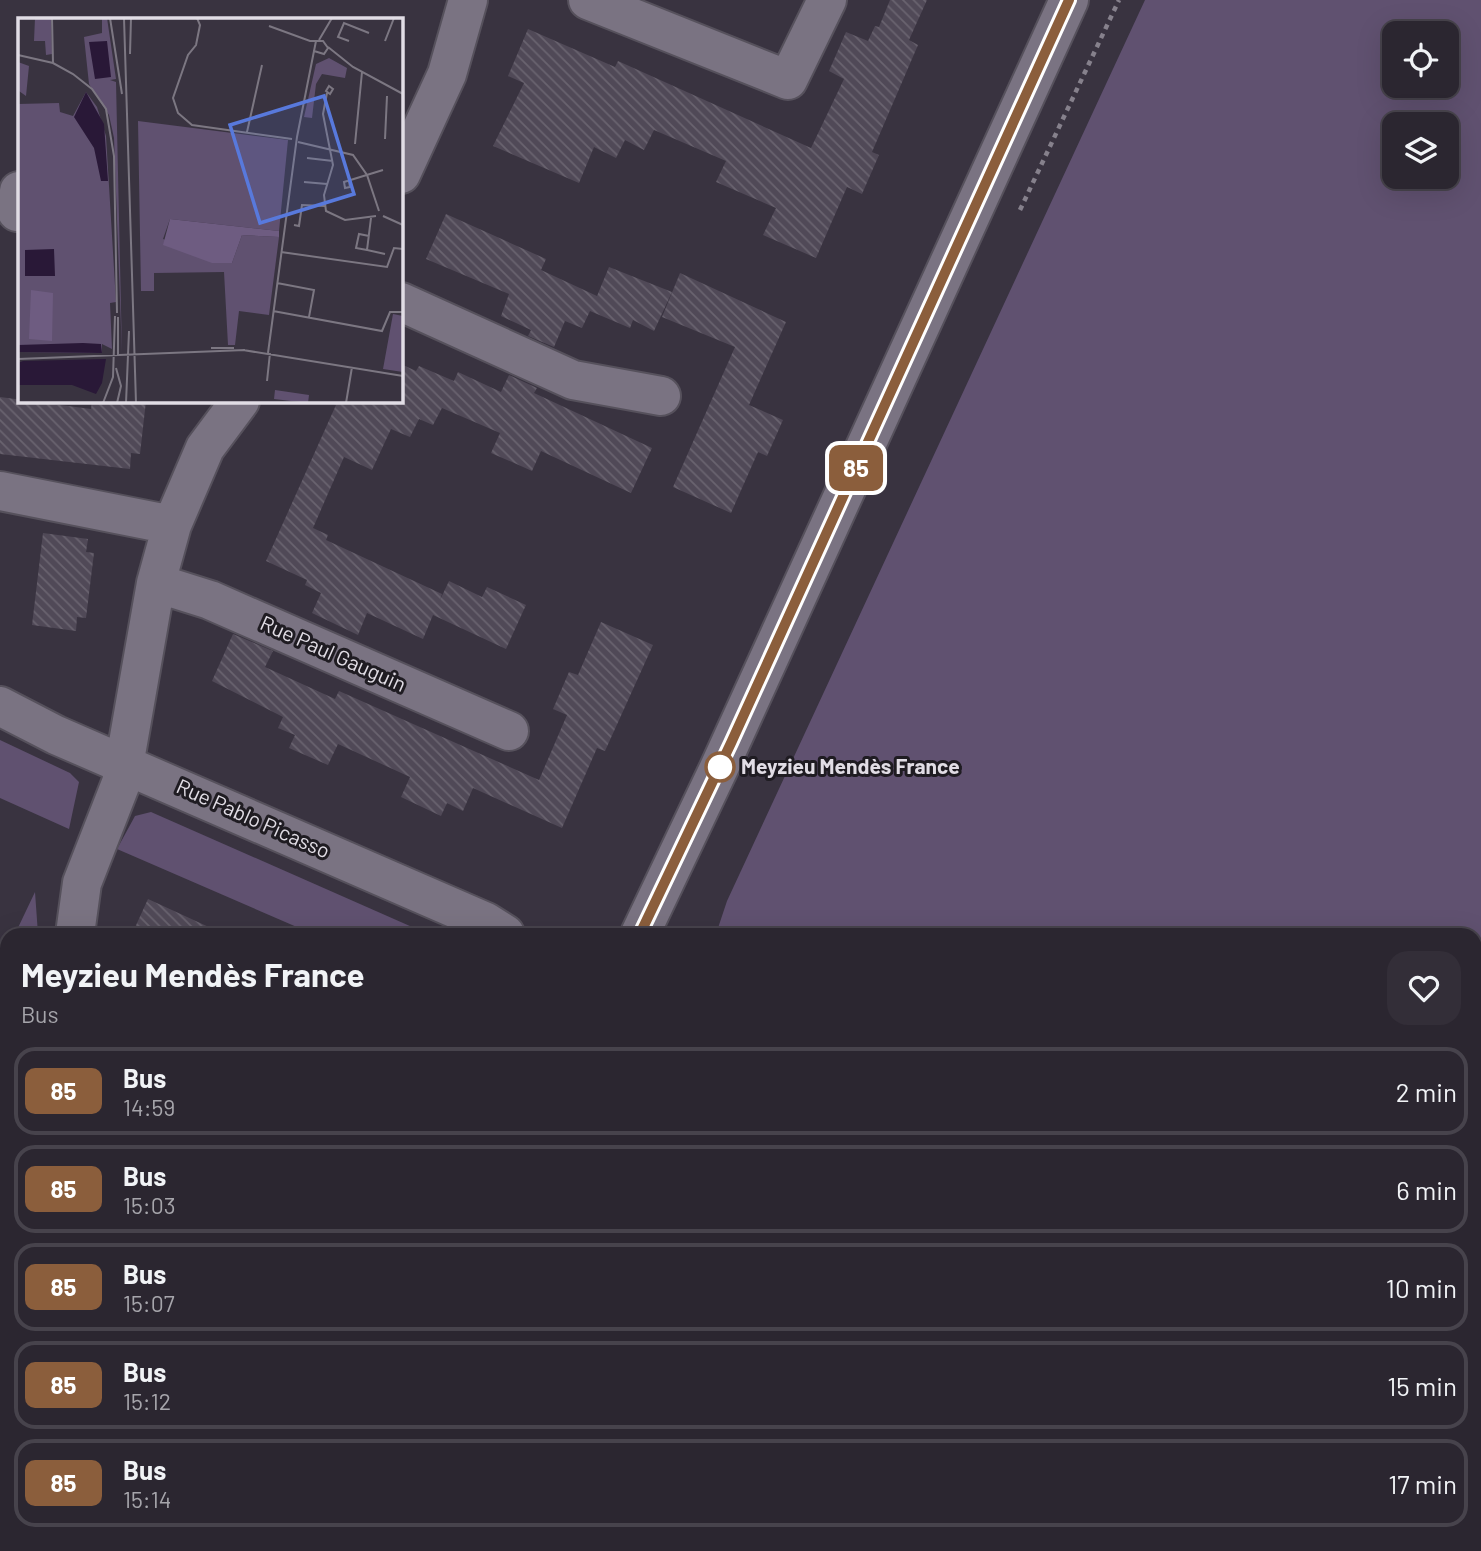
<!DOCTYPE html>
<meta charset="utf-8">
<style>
:root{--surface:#2b2630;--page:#332e38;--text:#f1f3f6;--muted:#a6a5ab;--line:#47434c}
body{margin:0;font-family:Barlow,sans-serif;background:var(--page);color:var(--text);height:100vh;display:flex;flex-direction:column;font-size:26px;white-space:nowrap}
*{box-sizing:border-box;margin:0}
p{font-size:23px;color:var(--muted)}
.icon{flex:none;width:38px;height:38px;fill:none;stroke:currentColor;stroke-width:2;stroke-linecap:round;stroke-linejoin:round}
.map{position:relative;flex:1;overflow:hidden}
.drawer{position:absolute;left:0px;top:928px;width:1482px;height:625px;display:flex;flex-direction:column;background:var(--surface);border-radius:21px 21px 0 0;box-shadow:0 7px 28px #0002,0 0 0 2px var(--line)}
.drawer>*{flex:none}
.badge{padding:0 14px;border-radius:10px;font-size:24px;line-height:46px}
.buttons{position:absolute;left:1382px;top:21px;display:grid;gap:14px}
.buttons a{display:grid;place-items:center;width:77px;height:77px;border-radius:14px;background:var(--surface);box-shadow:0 7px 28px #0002,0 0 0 2px var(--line);font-size:35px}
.map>.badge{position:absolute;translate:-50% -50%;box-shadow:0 0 0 4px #fff}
.round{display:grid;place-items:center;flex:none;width:74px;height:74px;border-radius:21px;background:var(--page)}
.head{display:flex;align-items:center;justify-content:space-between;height:119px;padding:0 21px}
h1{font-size:33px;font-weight:700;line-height:52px}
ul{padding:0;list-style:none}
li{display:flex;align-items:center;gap:21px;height:88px;margin:0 14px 10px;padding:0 7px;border:4px solid var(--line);border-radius:21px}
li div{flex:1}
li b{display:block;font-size:26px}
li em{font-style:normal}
li .badge{min-width:77px;font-weight:700;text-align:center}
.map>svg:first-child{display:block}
.built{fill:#42394c}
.green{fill:#605170;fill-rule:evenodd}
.building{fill:url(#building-back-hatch)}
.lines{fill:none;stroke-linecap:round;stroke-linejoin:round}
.pedestrian-casing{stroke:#56515c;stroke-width:32}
.minor-casing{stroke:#56515c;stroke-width:42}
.tertiary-casing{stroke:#56515c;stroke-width:42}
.path{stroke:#86818c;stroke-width:4.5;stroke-dasharray:5 5;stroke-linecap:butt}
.pedestrian{stroke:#7a7382;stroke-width:28}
.minor{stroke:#7a7382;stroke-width:38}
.tertiary{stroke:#7a7382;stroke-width:38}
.line-casing{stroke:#fff;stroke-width:16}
.line{stroke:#8b5e3c;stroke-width:10}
.stop-dot{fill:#fff;stroke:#8b5e3c;stroke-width:3.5}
.labels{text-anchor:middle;stroke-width:6;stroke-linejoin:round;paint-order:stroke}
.street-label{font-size:21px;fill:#e1dde5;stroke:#1f1c22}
.stop-label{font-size:21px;font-weight:bold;fill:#e1dde5;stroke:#1f1c22;text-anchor:start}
.inset-road{fill:none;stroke:#7c7782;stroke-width:2}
.view{fill:#5879dc;fill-opacity:0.15;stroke:#5879dc;stroke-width:3.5}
.inset-edge{fill:none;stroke:#e1dde5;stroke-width:3.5}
</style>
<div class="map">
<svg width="1481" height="1551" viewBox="0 0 1481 1551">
<defs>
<pattern id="building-back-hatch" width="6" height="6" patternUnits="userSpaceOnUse" patternTransform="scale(1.75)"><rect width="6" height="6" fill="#504957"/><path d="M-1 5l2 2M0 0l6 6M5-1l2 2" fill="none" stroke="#69636f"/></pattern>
</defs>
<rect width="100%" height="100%" fill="#393340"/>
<path class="built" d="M 1475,1422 L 1481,1424 L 1481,1551 L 370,1551 L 373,1545 L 1475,1545 Z"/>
<path class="green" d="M 1145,0 L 1481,0 L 1481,1423 L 1475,1420 L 1475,934 L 716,934 L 727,901 ZM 1447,33 L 1447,86 L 1395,86 L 1395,33 ZM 1447,124 L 1447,177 L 1395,177 L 1395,124 Z
M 0,740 L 70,773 L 79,782 L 69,829 L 0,798 Z
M 151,812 L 428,934 L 313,934 L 117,849 L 135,816 Z
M 35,892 L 38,934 L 15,934 Z
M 7,950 L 7,1128 L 0,1124 L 0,965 Z"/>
<path class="building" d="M 890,0 L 927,0 L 909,40 L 918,45 L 872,152 L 879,155 L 862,194 L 847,187 L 816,258 L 763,235 L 776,208 L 716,182 L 726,161 L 654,130 L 644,150 L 625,140 L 616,158 L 594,147 L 579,183 L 493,146 L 524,83 L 508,76 L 528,29 L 615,67 L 618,61 L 811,148 L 844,79 L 829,71 L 846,32 L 868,41 L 875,26 L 879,27 Z
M 446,214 L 546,259 L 541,270 L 597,296 L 609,267 L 672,292 L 654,331 L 633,320 L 630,328 L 590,311 L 582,328 L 565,321 L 554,347 L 528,336 L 531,330 L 501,316 L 509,294 L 426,259 Z
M 680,273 L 786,322 L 749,405 L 783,420 L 767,456 L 758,452 L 731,513 L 673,487 L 735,347 L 662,317 Z
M 401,364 L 416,371 L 419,366 L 454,381 L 458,372 L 501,392 L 509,375 L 537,388 L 534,393 L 652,448 L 631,493 L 541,451 L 532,471 L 512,462 L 491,453 L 500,433 L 442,408 L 433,425 L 419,419 L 410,437 L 391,429 L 372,470 L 344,457 L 313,528 L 328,535 L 326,540 L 442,594 L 440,600 L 449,581 L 482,597 L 487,587 L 526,605 L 506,649 L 433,615 L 423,639 L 367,613 L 358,635 L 312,613 L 321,593 L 305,585 L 307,580 L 266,561 L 336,405 L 327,401 L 401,401 Z
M 0,397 L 91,409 L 92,401 L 146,401 L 140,454 L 131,453 L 130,469 L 0,454 Z
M 43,533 L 88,539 L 86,552 L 94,553 L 86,618 L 77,617 L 76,631 L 32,625 Z
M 601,622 L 653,645 L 605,751 L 597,748 L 562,828 L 473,788 L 463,811 L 447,803 L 441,816 L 401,797 L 410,777 L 338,744 L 328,765 L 289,748 L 295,735 L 278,728 L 283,717 L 212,681 L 233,634 L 273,651 L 265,667 L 335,699 L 339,691 L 539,780 L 567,715 L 553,709 L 569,672 L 578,675 Z
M 148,899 L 224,934 L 132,934 Z"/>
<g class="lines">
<defs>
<path id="pedestrian" d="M 221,1551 L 224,1545"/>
<path id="minor" d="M 588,0 L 788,80 L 827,0
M 401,174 L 447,74 L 468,0
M 17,212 L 19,191
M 401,302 L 573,380 L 661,396
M 0,491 L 172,525
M 156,583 L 210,600 L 509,731
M 0,706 L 56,735 L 486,922 L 505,934
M 75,934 L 82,883 L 121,783 L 156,583 L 172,525 L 205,448 L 240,401
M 1475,1464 L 1481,1467
M 0,1486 L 7,1473
M 1160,1551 L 1164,1545"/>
<path id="tertiary" d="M 640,934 L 719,768 L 1069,0
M 307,1551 L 310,1545"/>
</defs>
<use href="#pedestrian" class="pedestrian-casing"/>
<use href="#minor" class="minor-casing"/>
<use href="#tertiary" class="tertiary-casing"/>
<path class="path" d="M 1020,210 L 1119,0
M 355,1551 L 358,1545"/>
<use href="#pedestrian" class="pedestrian"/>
<use href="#minor" class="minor"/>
<use href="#tertiary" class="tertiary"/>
</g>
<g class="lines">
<defs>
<path id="line" d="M 640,934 L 731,743 L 1069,0"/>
</defs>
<use href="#line" class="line-casing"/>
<use href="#line" class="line"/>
</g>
<circle class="stop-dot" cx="720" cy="767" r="14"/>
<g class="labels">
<g class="street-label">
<text transform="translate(333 654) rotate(24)" y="7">Rue Paul Gauguin</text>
<text transform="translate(253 819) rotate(24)" y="7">Rue Pablo Picasso</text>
</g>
<g class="stop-label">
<text x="741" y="774">Meyzieu Mendès France</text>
</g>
</g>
<g transform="translate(18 18)">
<rect width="385" height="385" fill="#393340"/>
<path d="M 17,0 L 33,0 L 34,36 L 28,37 L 27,23 L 16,23 ZM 84,0 L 89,0 L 98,61 L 92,62 L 98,64 L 104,336 L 96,120 L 91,97 L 71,66 L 66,19 L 84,15 ZM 311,40 L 329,50 L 327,60 L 304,56 L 298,66 L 294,100 L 286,99 L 298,46 ZM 0,44 L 11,48 L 8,78 L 1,73 ZM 68,74 L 79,89 L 88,118 L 98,284 L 92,285 L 94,331 L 84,326 L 84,335 L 0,334 L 0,86 L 41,85 L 42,94 L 55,98 ZM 120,103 L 270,122 L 261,213 L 152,201 L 145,221 L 214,245 L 224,217 L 261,219 L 251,297 L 221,293 L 217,327 L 210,327 L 206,254 L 136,255 L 136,273 L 123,273 ZM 375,296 L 385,298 L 385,354 L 365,351 ZM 257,372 L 291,377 L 290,385 L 256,381 Z" fill="#605170"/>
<path d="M 152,201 L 261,213 L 261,219 L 224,217 L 214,245 L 194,245 L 145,227 ZM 13,272 L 35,275 L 34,323 L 11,321 Z" fill="#6e5c81"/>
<path d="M 89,23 L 93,59 L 77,61 L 71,24 ZM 68,74 L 86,106 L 90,163 L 83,163 L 76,130 L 56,99 ZM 36,231 L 37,258 L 7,258 L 7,232 ZM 65,325 L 83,326 L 84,335 L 0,334 L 0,327 ZM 88,341 L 84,365 L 78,376 L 54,367 L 0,367 L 0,345 L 5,343 Z" fill="#291837"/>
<path class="inset-road" d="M 34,0 L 35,45M 92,0 L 104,76M 106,0 L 118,385M 179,0 L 182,7 L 178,27 L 170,37 L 155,80 L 160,95 L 174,107 L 274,121M 251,8 L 292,23 L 305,23 L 310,30 L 306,36 L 296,33 L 298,23M 301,22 L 314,0M 331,23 L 320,19 L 326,5 L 351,15M 367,23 L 376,0M 310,29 L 335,49 L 385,76M 112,36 L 113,0M 0,37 L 35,45 L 55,56 L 74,71 L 88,91 L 96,138 L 99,295M 311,68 L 315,71 L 312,76 L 308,73 ZM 309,75 L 305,96 L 315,147 L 306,177 L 308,193 L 327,202 L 358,198M 229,114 L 244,47M 367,121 L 369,78M 280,124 L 335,137 L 349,157 L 361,193M 337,126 L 344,54M 289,140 L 315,143M 331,163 L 332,169 L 327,170 L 326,164 L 365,152M 286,164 L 309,166M 365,198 L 385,207M 353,200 L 349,232 L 367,236M 276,207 L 281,208 L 284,187 L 307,188M 349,232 L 338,230 L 341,216 L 351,218M 263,234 L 369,249 L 376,230 L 385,231M 259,265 L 296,272 L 291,299M 255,293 L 364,313 L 372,294 L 385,294M 100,299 L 100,338M 193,330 L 216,330M 225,332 L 385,358M 250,335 L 279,119 L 296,33M 0,341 L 227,332M 98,350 L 103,368 L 99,385M 249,363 L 252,335M 85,385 L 95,359 L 97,298M 108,385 L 111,313M 328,385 L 334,349"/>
<path class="view" d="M 306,78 L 336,176 L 242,205 L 212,107 Z"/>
<rect width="385" height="385" class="inset-edge"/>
</g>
</svg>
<div class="buttons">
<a><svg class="icon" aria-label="locate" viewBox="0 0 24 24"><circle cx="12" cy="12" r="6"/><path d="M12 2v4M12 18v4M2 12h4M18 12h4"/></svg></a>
<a><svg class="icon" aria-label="layers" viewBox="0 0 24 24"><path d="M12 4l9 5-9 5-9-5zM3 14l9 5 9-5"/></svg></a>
</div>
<b class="badge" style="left:856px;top:468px;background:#8b5e3c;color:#fff">85</b>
<section class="drawer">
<div class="head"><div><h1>Meyzieu Mendès France</h1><p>Bus</p></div><a class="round"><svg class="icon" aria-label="heart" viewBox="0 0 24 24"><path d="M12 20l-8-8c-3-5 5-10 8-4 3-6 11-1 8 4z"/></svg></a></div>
<ul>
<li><span class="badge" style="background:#8b5e3c;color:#fff">85</span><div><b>Bus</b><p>14:59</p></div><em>2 min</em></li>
<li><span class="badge" style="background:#8b5e3c;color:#fff">85</span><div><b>Bus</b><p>15:03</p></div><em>6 min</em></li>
<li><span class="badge" style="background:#8b5e3c;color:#fff">85</span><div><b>Bus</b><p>15:07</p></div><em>10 min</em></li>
<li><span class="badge" style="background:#8b5e3c;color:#fff">85</span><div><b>Bus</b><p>15:12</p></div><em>15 min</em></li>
<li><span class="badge" style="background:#8b5e3c;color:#fff">85</span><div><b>Bus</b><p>15:14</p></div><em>17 min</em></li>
</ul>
</section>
</div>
